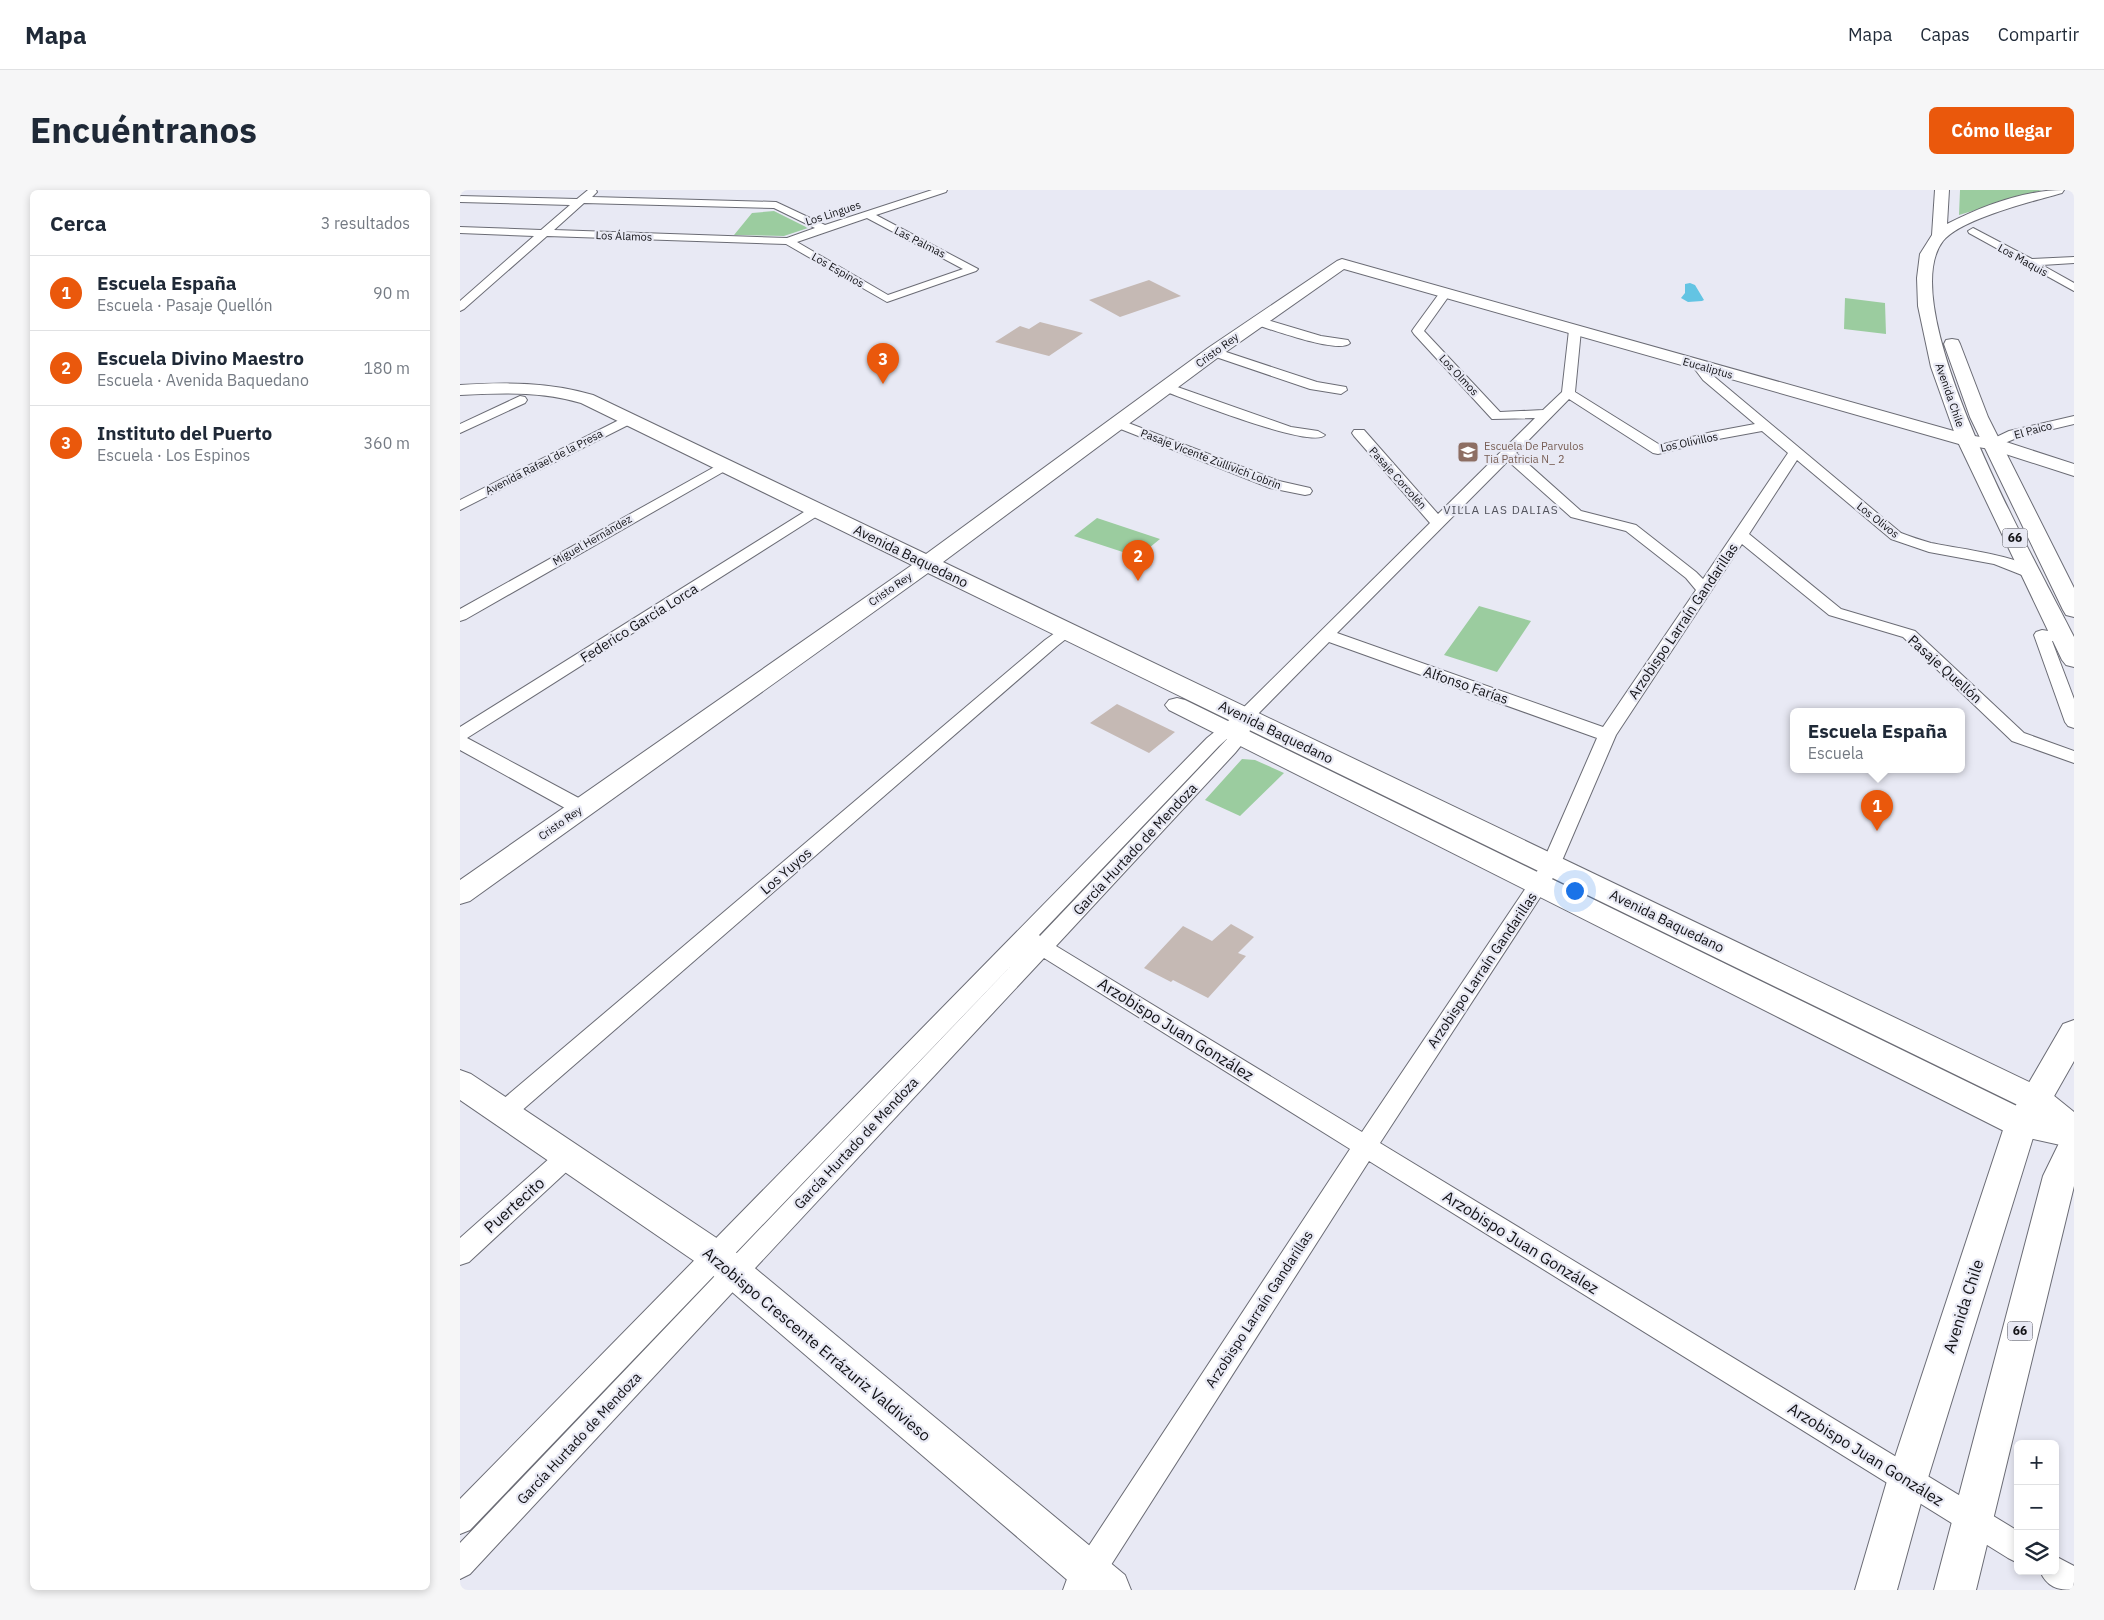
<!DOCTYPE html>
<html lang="es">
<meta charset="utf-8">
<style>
:root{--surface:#fff;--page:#f6f6f7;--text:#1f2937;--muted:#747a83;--line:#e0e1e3;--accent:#ea580c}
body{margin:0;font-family:"IBM Plex Sans",sans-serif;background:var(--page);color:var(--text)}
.controls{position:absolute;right:15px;bottom:15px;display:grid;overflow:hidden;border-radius:8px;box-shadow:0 2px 8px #0003}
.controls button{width:45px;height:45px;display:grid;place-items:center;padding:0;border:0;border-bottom:1px solid var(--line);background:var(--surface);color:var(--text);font:25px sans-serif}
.you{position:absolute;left:1114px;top:700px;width:18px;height:18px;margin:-12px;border:4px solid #fff;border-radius:50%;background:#1a73e8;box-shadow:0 0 0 8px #1a73e833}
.badge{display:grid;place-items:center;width:32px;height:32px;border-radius:50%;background:var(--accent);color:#fff;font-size:16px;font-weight:700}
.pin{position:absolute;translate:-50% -41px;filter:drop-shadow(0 1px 2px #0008)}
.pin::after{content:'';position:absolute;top:26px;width:18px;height:15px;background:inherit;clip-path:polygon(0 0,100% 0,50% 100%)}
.popup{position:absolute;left:1330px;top:518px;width:175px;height:65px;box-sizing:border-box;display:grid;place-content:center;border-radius:8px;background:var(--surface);filter:drop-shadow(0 1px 4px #0005);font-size:16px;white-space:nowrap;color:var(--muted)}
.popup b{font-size:19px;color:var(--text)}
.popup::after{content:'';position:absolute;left:50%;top:100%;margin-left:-10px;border:10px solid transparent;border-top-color:var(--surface)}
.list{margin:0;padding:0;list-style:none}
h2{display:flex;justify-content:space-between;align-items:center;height:65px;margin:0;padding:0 20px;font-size:21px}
h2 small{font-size:16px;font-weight:400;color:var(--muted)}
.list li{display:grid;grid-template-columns:32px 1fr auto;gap:15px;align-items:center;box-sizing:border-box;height:75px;padding:0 20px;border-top:1px solid var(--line)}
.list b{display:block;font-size:19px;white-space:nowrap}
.list p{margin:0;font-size:16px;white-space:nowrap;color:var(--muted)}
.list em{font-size:16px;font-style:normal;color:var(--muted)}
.icon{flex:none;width:28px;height:28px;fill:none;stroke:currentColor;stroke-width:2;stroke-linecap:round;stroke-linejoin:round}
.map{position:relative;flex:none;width:1614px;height:1400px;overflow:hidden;border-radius:8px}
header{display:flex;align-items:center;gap:30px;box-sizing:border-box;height:70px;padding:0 25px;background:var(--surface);border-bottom:1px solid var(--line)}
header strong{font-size:24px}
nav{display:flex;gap:28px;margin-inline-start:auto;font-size:18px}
.intro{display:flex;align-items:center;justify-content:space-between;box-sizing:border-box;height:120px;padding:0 30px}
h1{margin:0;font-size:35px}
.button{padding:12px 22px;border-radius:8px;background:var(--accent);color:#fff;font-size:18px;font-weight:700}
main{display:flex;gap:30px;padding:0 30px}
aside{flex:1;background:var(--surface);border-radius:8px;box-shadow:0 2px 8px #0003}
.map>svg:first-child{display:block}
.green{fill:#9bcc9f}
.water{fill:#63c4e3}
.building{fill:#c5b9b4}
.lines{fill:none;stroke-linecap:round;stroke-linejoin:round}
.street-casing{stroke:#6b6c75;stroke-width:2}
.secondary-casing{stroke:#6b6c75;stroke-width:2}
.highway-casing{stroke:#6b6c75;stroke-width:2}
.street{fill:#fff;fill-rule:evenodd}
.secondary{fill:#fff;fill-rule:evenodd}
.highway{fill:#fff;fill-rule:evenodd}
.labels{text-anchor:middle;stroke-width:4.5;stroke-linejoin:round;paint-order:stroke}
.far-street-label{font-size:11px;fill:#111115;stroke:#e8e9f4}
.far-education-label{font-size:11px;fill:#785e54;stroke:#e8e9f4;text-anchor:start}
.far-neighbourhood-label{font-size:12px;letter-spacing:1px;fill:#53545d;stroke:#e8e9f4}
.shield{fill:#e8e9f4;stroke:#525258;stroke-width:1}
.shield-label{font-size:12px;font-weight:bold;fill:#111115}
.street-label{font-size:14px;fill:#111115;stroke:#e8e9f4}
.near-street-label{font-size:16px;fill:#111115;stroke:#e8e9f4}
</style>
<header>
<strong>Mapa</strong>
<nav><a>Mapa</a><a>Capas</a><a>Compartir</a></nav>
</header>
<div class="intro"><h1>Encuéntranos</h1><a class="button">Cómo llegar</a></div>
<main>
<aside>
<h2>Cerca<small>3 resultados</small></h2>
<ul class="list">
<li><span class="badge">1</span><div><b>Escuela España</b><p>Escuela · Pasaje Quellón</p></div><em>90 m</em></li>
<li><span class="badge">2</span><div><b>Escuela Divino Maestro</b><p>Escuela · Avenida Baquedano</p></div><em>180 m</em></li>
<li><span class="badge">3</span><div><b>Instituto del Puerto</b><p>Escuela · Los Espinos</p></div><em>360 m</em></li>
</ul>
</aside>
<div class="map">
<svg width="1614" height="1400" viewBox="0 0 1614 1400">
<rect width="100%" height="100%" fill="#e8e9f4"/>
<path class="green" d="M1500 0H1582L1499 25Z
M314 21 348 38 324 46 274 45 292 23Z
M1385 108 1425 113 1426 144 1384 139Z
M637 328 700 349 678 367 614 346Z
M1019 416 1071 431 1037 482 984 465Z
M782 569 795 570 824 583 780 626 745 610Z"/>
<path class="water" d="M1230 93 1235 95 1244 110 1242 111 1228 112 1221 108 1225 103V94Z"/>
<path class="building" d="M689 90 721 106 660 127 629 110Z
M580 132 623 143 589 166 535 152 560 136 569 139Z
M657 514 715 542 689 563 630 533Z
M771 734 794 747 778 763 786 766 748 808 713 790 711 792 684 778 723 736 752 751Z"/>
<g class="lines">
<g class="street-casing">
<path id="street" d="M128 0H136L137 2 132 7 316 12 365 35 472 0H487L486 2 416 25 518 79 516 81 427 112 326 54 87 46 4 119 0 121V111L74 46 0 43V37L81 40 110 15 0 12V6L117 9ZM124 13 314 18 355 38 327 48 94 40ZM407 28 503 79 428 105 337 52Z
M1513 38 1572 69 1614 67V73L1582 75 1614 93V101L1509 43 1508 41Z
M985 100 991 103 964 141 1040 222 1083 220 1102 202 1109 140 1115 136 1121 140 1115 202 1200 255 1252 242 1295 234 1243 190 1231 174 1233 171H1241L1251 184 1441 343C1451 347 1461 350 1471 353 1494 358 1567 366 1580 384L1577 387 1572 389 1534 374 1469 362 1431 349 1337 270 1289 344 1381 419 1455 441 1564 543 1614 561V573L1552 551 1443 447 1369 425 1282 354 1156 545 1098 680 920 953 1558 1341V1373L1548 1368 909 971 635 1400H603L607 1389 890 959 584 768 10 1384 0 1389V1353L568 758 10 1340 0 1344V1309L747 548 778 523 970 333 894 246 892 243 894 240H904L978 324 1075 228 1032 229 954 144 952 141 954 138 981 101ZM1109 209 1193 263 1198 264 1253 250 1302 241 1328 263 1243 389 1236 382 1176 335 1121 321 1056 263ZM1048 271 1111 327 1166 341 1226 388 1236 400 1143 537 877 443ZM869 452 1137 548 1082 674 902 942 596 756 775 563 788 547 793 529ZM770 546 580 746 579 745 759 556Z
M797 127 861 146 888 150 890 153C879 165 809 138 793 134L791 131 793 128Z
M754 158 857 192 886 197 887 200 881 204 850 199 750 165 748 162Z
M706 193 831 237 858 241 865 245C853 260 723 208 701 200L700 197Z
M60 206 65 207 67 210 65 213 0 243V234Z
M169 225 174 226 176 229 174 232 0 320V310Z
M1614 226V234L1559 247 1533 258 1526 254 1528 251 1549 241Z
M658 229 819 291 850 298 852 301 850 304 845 305 810 298 653 236 651 233 653 230Z
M265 271 270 272 272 275 270 278 6 429 0 431V419Z
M357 316 362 317 364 320 362 323 7 548 128 613 130 618 128 623 121 624 114 623 0 560V537L352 317Z
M608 436 614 438 616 441 597 456 52 929 44 932 36 929 32 922 36 915 585 450 602 438Z
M1582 440 1609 444 1611 447 1609 450 1592 451 1614 509V538L1608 536 1605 532 1574 445 1576 442Z
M108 956 116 959 120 966 116 973 9 1072 0 1075V1048L100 959Z
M1595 1366 1614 1376V1400C1597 1400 1587 1397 1580 1381H1595Z"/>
</g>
<g class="secondary-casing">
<path id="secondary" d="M882 69 1508 245 1540 250 1614 274V286L1530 259 1499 254 884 79 760 166 483 372 1588 901 1614 922V958L1550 944 709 520 705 515 709 510 717 508 725 510 1569 922 1566 919 468 383 10 711 0 714V690L452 375 121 213C81 201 41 203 0 205V195C46 192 89 192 133 205L466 364 748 158 877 71Z
M0 880 11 884 267 1055 665 1385 671 1400H619L243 1077 0 910Z"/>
</g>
<g class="highway-casing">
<path id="highway" d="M1475 0H1489L1487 34C1522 16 1565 0 1604 0L1602 3C1574 11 1500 29 1483 51 1431 118 1579 377 1614 447V477L1606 475 1602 470 1497 250 1471 177 1458 116 1457 88 1460 64 1472 45Z
M1492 149 1498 150 1500 154 1528 227 1614 398V427L1606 425 1603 420 1510 227 1484 154 1486 150Z
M1614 830V871L1576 938 1467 1291 1437 1400H1395L1427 1291 1545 934 1603 834Z
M1614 941V996L1516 1400H1474L1583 986 1603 945Z"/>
</g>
<use href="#street" class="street"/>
<use href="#secondary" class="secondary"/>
<use href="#highway" class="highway"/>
</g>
<defs>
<g id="school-square" transform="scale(1.125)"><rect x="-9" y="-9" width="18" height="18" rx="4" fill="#8d6e63" stroke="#e8e9f4"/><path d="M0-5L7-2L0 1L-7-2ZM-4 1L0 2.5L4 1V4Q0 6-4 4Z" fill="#fff"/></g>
</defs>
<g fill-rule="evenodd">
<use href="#school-square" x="1008" y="262"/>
</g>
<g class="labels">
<g class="far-street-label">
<text transform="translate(373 23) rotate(-18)" y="4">Los Lingues</text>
<text transform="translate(164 46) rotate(2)" y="4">Los Álamos</text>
<text transform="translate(460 52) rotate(27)" y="4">Las Palmas</text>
<text transform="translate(1563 70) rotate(29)" y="4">Los Maquis</text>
<text transform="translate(378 80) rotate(30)" y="4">Los Espinos</text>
<text transform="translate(757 160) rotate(-36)" y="4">Cristo Rey</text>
<text transform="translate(1248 178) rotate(16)" y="4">Eucaliptus</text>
<text transform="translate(999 185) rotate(47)" y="4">Los Olmos</text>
<text transform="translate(1490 205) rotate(71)" y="4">Avenida Chile</text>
<text transform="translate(1573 240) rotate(-15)" y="4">El Paico</text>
<text transform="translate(1229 252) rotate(-12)" y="4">Los Olivillos</text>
<text transform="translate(751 269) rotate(21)" y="4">Pasaje Vicente Zullivich Lobrin</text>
<text transform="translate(84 272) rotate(-27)" y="4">Avenida Rafael de la Presa</text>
<text transform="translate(938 288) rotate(48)" y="4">Pasaje Corcolén</text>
<text transform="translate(1418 330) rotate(38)" y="4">Los Olivos</text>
<text transform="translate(132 350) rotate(-30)" y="4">Miguel Hernández</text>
<text transform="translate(430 399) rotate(-35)" y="4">Cristo Rey</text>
<text transform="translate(100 633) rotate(-35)" y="4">Cristo Rey</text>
</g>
<g class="far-education-label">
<text x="1024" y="260">Escuela De Parvulos<tspan x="1024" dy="13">Tia Patricia N_ 2</tspan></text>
</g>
<g class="far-neighbourhood-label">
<text x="1041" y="324">VILLA LAS DALIAS</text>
</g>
<g class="shield">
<rect x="1542.5" y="338.5" width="25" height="19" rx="4"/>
<rect x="1547.5" y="1131.5" width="25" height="19" rx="4"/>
</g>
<g class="shield-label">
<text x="1555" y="352">66</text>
<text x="1560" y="1145">66</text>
</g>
<g class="street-label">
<text transform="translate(451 366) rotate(26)" y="5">Avenida Baquedano</text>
<text transform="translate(1223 431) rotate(-56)" y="5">Arzobispo Larraín Gandarillas</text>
<text transform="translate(179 433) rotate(-32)" y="5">Federico García Lorca</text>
<text transform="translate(1485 479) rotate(42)" y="5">Pasaje Quellón</text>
<text transform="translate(1006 495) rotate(19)" y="5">Alfonso Farías</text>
<text transform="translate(816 542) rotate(26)" y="5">Avenida Baquedano</text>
<text transform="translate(675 659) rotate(-47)" y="5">García Hurtado de Mendoza</text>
<text transform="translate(326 681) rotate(-41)" y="5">Los Yuyos</text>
<text transform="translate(1207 731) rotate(26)" y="5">Avenida Baquedano</text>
<text transform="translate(1022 780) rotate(-56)" y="5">Arzobispo Larraín Gandarillas</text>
<text transform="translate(396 953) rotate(-47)" y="5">García Hurtado de Mendoza</text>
<text transform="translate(799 1119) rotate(-57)" y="5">Arzobispo Larraín Gandarillas</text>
<text transform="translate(119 1248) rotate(-47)" y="5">García Hurtado de Mendoza</text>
</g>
<g class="near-street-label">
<text transform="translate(716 839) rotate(32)" y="6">Arzobispo Juan González</text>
<text transform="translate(54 1015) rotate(-42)" y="6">Puertecito</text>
<text transform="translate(1061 1052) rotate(32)" y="6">Arzobispo Juan González</text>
<text transform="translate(1503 1116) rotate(-72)" y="6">Avenida Chile</text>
<text transform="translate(357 1154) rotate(40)" y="6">Arzobispo Crescente Errázuriz Valdivieso</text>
<text transform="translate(1406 1264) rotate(32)" y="6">Arzobispo Juan González</text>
</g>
</g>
</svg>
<div class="controls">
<button>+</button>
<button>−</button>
<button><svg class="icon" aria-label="layers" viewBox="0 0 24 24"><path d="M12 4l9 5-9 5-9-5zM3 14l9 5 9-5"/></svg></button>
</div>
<div class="you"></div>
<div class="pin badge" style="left:1417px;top:641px">1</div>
<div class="popup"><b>Escuela España</b>Escuela</div>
<div class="pin badge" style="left:678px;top:391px">2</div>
<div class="pin badge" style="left:423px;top:194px">3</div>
</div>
</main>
